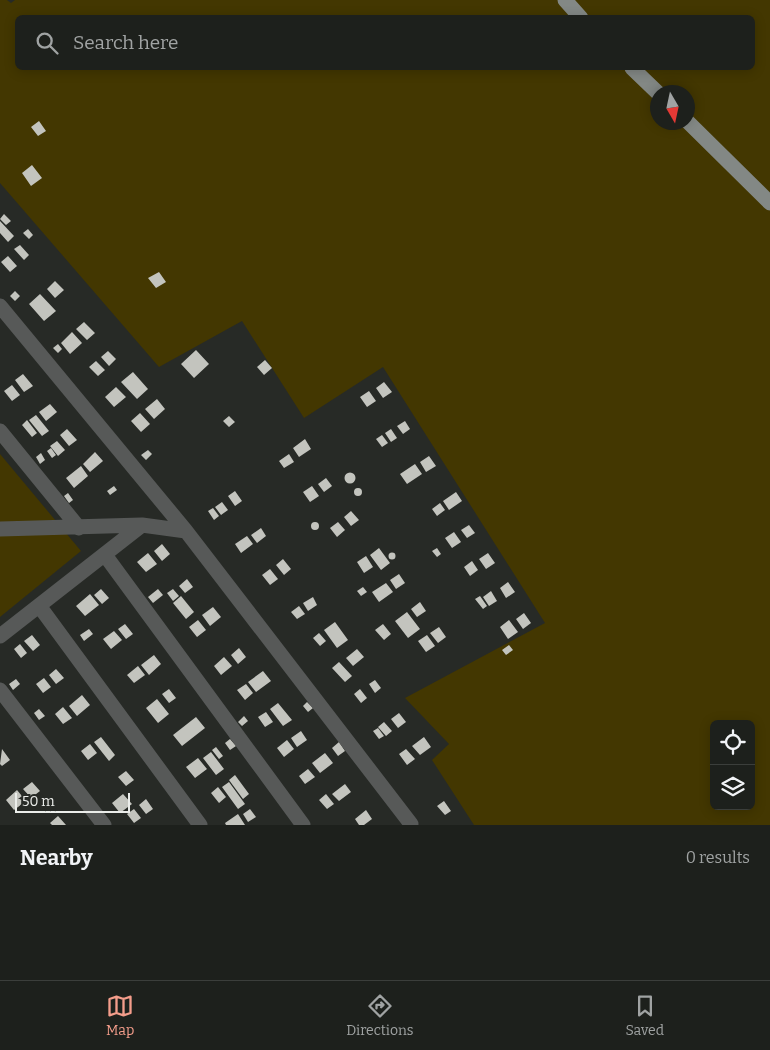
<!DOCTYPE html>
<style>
:root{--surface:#1d201c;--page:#2a2d29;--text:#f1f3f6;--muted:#a0a3a3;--line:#3b3e3b;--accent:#f49d8b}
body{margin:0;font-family:Bitter,serif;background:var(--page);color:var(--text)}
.controls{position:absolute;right:15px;bottom:15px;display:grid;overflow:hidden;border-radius:8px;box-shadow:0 2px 12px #0003}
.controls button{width:45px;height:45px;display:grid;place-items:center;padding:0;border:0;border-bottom:1px solid var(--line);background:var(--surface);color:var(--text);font:25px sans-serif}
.compass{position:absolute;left:650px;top:85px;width:45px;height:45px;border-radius:50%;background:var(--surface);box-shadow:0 2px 12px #0003;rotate:171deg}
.scale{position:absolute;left:15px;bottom:12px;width:115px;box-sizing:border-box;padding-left:5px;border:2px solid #ebedea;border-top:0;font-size:14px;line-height:18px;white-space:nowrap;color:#ebedea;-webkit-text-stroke:4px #272a26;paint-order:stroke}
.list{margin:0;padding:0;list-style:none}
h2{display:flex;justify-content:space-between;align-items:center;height:65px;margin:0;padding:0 20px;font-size:21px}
h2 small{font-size:16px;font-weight:400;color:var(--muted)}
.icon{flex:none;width:28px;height:28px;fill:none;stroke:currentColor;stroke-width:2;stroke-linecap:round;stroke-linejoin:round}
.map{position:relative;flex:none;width:770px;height:825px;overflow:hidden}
.search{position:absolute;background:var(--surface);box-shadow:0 2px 12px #0003;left:15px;right:15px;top:15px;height:55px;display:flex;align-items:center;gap:12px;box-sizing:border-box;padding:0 18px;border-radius:8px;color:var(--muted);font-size:19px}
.sheet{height:155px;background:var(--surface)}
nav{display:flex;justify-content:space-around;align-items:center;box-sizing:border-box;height:70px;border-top:1px solid var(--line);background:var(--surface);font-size:14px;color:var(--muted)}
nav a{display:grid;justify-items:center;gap:2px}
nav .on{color:var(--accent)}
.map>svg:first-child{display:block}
.green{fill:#433701;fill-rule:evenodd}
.building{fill:#c3c4be}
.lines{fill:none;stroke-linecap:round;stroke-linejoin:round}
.street{stroke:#575958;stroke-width:15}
.primary{stroke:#838885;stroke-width:15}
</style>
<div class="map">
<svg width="770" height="825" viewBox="0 0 770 825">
<rect width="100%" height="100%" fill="#272a26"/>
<path class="green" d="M0 0H7L11 3 15 0H770V825H474L432 760 449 744 405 698 545 623 383 367 304 418 242 321 159 367 0 183ZM18 18H752V68H18ZM658 92H688V122H658ZM714 724H751V806H714Z
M0 454 81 551 0 617Z"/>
<path class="building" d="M39 121 46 131 38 136 31 127Z
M32 165 42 178 31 186 22 173Z
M4 214 11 221 6 225 0 219Z
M0 221 14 236 8 242 0 233Z
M28 229 33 235 29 239 23 233Z
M20 245 29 255 24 260 14 249Z
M8 256 17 266 10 272 1 262Z
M159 272 166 282 156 288 148 278Z
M55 281 64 290 55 298 47 289Z
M15 291 20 296 15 301 10 296Z
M40 294 56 311 44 321 29 304Z
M84 322 95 333 87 340 76 329Z
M72 332 82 343 70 354 61 343Z
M58 344 62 349 58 353 53 348Z
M196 350 209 364 194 378 181 364Z
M108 351 116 359 109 366 101 357Z
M265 360 272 368 264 375 257 367Z
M96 361 105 370 98 376 89 367Z
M133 372 148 389 137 399 121 382Z
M23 374 33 386 24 392 15 380Z
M384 382 392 392 383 398 376 388Z
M12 385 20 395 12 401 4 391Z
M116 387 126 397 114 407 105 397Z
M369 391 376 401 367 407 360 397Z
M157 399 165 409 154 419 145 409Z
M50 404 57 412 46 421 39 412Z
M140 413 150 424 141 432 131 421Z
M36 415 49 431 42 436 29 420Z
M229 416 235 422 229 427 223 421Z
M27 420 37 433 32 437 22 425Z
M405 421 410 429 403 434 397 426Z
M67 429 77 440 69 446 60 435Z
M391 429 397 438 391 442 385 433Z
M382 435 388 443 382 447 376 439Z
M305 439 311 449 299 457 293 448Z
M57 441 65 450 58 456 50 446Z
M51 448 56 455 52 458 47 451Z
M148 450 152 454 146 460 141 455Z
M95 452 103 461 90 472 83 464Z
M41 453 45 460 40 464 36 457Z
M289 454 294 462 284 468 279 461Z
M429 456 436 466 426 472 420 462Z
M415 464 422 474 407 484 400 474Z
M81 466 88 476 74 488 66 478Z
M344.5 478a5.5 5.5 0 1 1 11 0a5.5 5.5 0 1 1-11 0Z
M326 478 332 486 324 492 318 484Z
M114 486 117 490 110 495 107 491Z
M312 486 319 496 310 502 303 492Z
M354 492a4 4 0 1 1 8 0a4 4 0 1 1-8 0Z
M235 491 242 501 235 506 228 496Z
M456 492 462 501 449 510 443 501Z
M68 493 73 500 69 503 64 496Z
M222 502 228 510 221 515 215 507Z
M440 503 445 510 437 516 432 509Z
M213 508 219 516 214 520 208 511Z
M351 511 359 520 351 526 344 517Z
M338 522 345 530 337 537 330 528Z
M311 526a4 4 0 1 1 8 0a4 4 0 1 1-8 0Z
M469 525 475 533 467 538 461 530Z
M261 528 266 536 257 543 251 535Z
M454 532 461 542 452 548 445 538Z
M247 536 253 544 241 553 235 544Z
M162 544 170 554 162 561 154 551Z
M379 548 390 563 381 570 370 555Z
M437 548 441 554 437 557 432 551Z
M388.5 556a3.5 3.5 0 1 1 7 0a3.5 3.5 0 1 1-7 0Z
M148 553 157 564 146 572 137 562Z
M488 553 495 563 486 569 479 559Z
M366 556 373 567 364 573 357 562Z
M283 559 291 569 284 575 276 565Z
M472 561 478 570 470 576 464 567Z
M270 569 278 579 270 585 262 575Z
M399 574 405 583 396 589 390 580Z
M187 579 193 587 185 593 179 586Z
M508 582 515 592 506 598 500 588Z
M386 583 393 592 379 602 372 592Z
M363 587 367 592 361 596 357 591Z
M101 589 109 598 102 604 94 595Z
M158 589 163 595 153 603 148 597Z
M173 589 179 596 173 601 167 593Z
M491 591 497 601 489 606 483 597Z
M90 594 99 605 85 616 76 606Z
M181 596 194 612 186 619 173 603Z
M480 596 487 606 483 609 475 599Z
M313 597 317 605 308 611 303 603Z
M420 602 426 611 417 617 411 609Z
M299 606 305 614 297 619 291 612Z
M213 607 221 617 210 626 202 615Z
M407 612 420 629 408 638 395 621Z
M524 613 531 623 523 629 516 619Z
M198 620 206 630 197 637 189 627Z
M509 620 518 632 508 639 500 627Z
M335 622 348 640 337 648 324 630Z
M125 624 133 634 126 639 118 629Z
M383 624 391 634 384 640 375 630Z
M439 627 446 637 438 643 430 633Z
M89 629 93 634 84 641 80 635Z
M114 631 122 640 111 649 103 639Z
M319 633 326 641 320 646 313 638Z
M32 635 40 645 33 651 24 641Z
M427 635 435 646 426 652 418 641Z
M20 644 27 653 21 658 14 649Z
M509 645 513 650 506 655 502 650Z
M239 648 246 657 238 664 231 655Z
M357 649 364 657 353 666 346 658Z
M154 655 161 664 149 675 141 665Z
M224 657 232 666 221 675 214 666Z
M339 662 352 676 345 682 332 668Z
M138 666 145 675 134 683 127 675Z
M56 669 64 678 56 684 49 675Z
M263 671 271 681 256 692 248 682Z
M44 678 51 687 43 693 36 684Z
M16 679 20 684 13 690 9 684Z
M375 680 381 688 375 693 369 684Z
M246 684 253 693 245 700 237 690Z
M169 689 176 698 169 703 162 694Z
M360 689 367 698 361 703 354 694Z
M82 695 90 705 77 716 69 706Z
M157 699 169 714 158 723 146 708Z
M307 702 313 708 308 712 303 706Z
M278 703 292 720 283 726 270 709Z
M63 707 72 718 63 724 55 714Z
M39 709 45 716 39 720 34 713Z
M266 712 273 722 265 727 258 717Z
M399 713 406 722 398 728 391 719Z
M244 716 248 721 242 726 238 722Z
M196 717 205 728 182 746 173 735Z
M384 722 392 731 386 736 378 727Z
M378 728 384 736 379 739 373 731Z
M301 731 307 740 297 747 291 738Z
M101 737 115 755 109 761 94 742Z
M424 737 431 747 420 755 412 746Z
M230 739 236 746 230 750 225 743Z
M287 740 294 749 284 757 277 748Z
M339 742 345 751 338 756 332 748Z
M90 744 97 753 88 760 81 751Z
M216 747 223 756 219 759 212 750Z
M2 749 10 760 2 766 0 764Z
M406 749 415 759 407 765 399 754Z
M211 752 224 769 216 775 203 758Z
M325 753 333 763 320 773 312 763Z
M198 758 207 769 195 778 186 767Z
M308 769 315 777 305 784 299 776Z
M126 771 134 780 126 786 118 777Z
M235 775 249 794 243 799 229 780Z
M32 782 40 791 31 798 23 789Z
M229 782 245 804 238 809 222 787Z
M345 784 351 792 339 801 332 794Z
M218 787 226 797 219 803 211 793Z
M17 790 26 801 14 810 6 800Z
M123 794 132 804 120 813 112 803Z
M326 794 334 804 327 809 319 800Z
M146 799 153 809 146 814 139 805Z
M444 801 451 811 445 815 437 806Z
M134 809 141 818 134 823 127 814Z
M250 809 256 817 248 822 243 814Z
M366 810 372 819 364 825H359L355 819Z
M238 814 245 825H226L225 823Z
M58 816 66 825H52L50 823Z"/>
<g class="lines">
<path class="street" d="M0 306 186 531
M0 431 79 528
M0 529 142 525 186 531 411 824
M105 555 303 825
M40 607 200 825
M0 636 142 525
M0 690 104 825"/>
<path class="primary" d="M565 0 581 18
M632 68 658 93
M688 122 770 203"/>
</g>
</svg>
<div class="controls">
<button><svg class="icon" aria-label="locate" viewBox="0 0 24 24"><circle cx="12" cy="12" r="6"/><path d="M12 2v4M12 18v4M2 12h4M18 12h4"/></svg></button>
<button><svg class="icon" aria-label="layers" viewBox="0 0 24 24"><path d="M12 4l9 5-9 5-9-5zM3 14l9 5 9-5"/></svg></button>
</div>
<svg class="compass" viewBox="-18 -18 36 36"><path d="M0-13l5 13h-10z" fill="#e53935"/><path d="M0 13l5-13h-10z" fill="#a0a3a3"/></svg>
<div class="scale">50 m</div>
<div class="search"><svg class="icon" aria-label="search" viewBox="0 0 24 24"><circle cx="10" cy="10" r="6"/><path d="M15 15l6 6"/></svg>Search here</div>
</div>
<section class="sheet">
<h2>Nearby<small>0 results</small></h2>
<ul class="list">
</ul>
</section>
<nav>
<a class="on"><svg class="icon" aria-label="map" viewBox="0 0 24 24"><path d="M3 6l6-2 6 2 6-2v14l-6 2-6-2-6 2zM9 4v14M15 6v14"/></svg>Map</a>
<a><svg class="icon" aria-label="directions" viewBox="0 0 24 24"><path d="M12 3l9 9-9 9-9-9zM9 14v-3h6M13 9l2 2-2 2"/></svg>Directions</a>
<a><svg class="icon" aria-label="saved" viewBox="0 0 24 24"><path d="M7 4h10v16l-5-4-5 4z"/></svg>Saved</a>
</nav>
